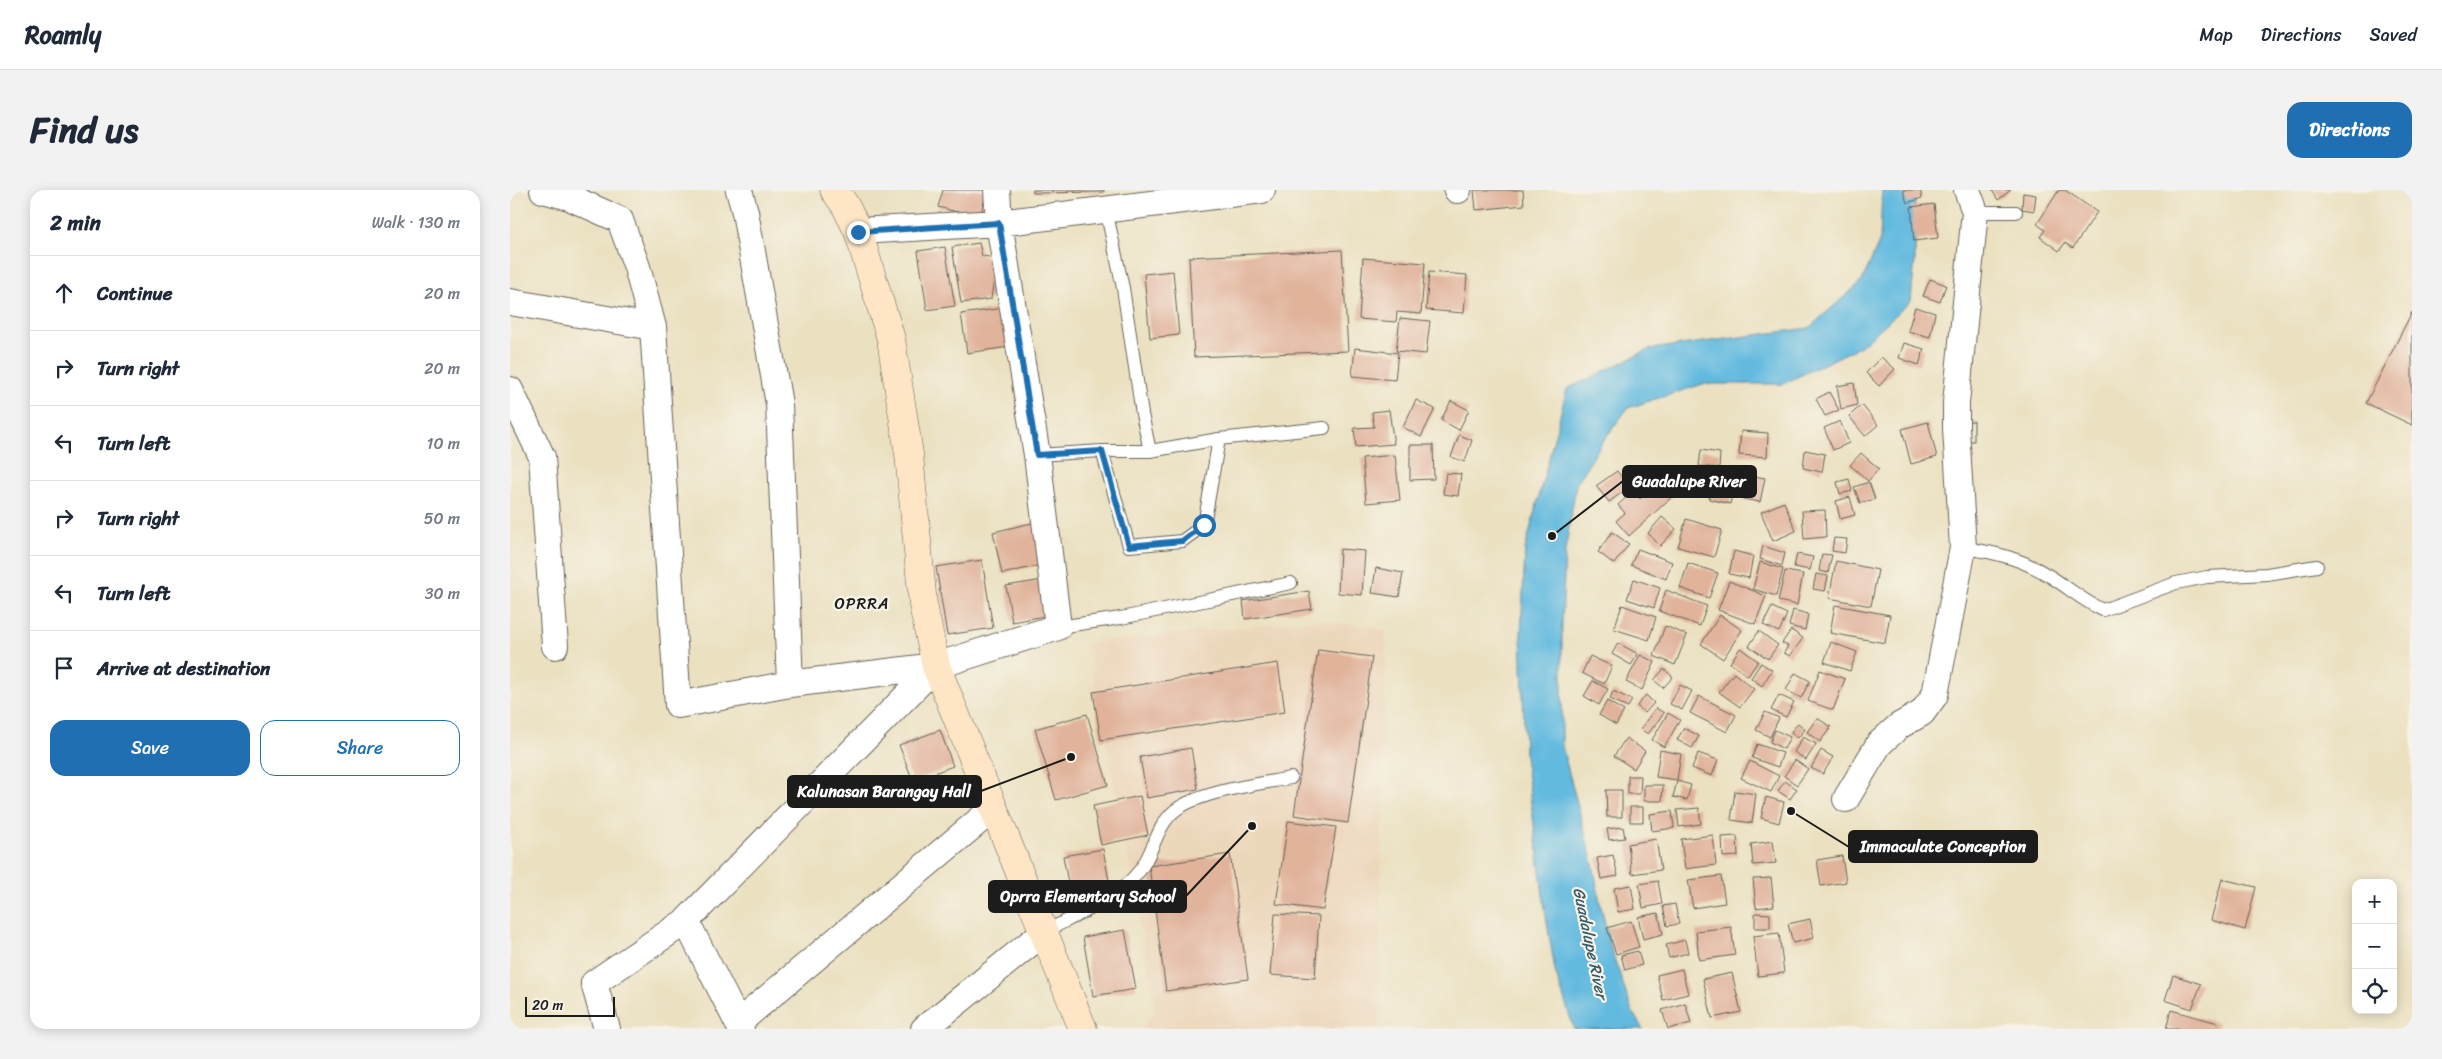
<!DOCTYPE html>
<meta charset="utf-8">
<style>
:root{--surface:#fff;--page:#f2f2f3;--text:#1f2937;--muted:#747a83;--line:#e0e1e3;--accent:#1f6fb2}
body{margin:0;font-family:Sriracha,sans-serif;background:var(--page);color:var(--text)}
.controls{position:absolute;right:15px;bottom:15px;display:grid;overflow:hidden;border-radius:10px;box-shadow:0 2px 12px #0003}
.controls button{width:45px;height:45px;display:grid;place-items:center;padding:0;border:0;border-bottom:1px solid var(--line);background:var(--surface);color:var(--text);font:25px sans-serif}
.scale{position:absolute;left:15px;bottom:12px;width:90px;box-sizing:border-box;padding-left:5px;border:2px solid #1c1c1c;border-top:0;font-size:14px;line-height:18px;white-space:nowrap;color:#1c1c1c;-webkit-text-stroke:4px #f7f3e8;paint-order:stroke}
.stop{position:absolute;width:15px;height:15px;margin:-11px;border:4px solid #1f6fb2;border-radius:50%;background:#fff}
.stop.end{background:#1f6fb2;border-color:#fff;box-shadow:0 1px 5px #0008}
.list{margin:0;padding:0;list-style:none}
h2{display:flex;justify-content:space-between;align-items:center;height:65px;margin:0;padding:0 20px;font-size:21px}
h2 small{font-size:16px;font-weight:400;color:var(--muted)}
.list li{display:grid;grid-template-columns:32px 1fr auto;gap:15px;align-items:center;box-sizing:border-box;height:75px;padding:0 20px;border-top:1px solid var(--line)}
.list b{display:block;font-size:19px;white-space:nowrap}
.list em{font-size:16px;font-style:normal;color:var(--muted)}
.actions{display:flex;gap:10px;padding:15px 20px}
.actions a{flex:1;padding:11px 0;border:1px solid var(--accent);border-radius:15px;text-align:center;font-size:18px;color:var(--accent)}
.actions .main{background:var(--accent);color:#fff}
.icon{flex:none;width:28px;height:28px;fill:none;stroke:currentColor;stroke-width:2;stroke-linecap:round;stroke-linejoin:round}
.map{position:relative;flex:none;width:1902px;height:839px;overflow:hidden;border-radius:15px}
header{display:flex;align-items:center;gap:30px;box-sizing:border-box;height:70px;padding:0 25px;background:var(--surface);border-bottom:1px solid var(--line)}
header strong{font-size:24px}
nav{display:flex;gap:28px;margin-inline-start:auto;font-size:18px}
.intro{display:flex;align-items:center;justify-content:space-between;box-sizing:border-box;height:120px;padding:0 30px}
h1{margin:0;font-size:35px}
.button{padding:12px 22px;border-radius:15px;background:var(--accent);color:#fff;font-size:18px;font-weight:700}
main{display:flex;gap:30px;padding:0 30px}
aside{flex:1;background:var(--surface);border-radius:15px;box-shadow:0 2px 12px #0003}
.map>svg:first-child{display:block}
.built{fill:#edd7bb}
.water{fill:#62badf;stroke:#3f6b7e}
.building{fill:#e1b39b}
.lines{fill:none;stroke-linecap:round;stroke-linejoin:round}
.lane-casing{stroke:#646156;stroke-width:14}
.street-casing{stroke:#646156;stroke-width:28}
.secondary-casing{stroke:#646156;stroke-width:29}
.lane{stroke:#fff;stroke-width:12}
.street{stroke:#fff;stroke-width:26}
.secondary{stroke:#fde5c5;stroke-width:28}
.route{stroke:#1f6fb2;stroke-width:6}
.labels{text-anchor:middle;stroke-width:4.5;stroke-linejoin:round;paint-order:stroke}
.neighbourhood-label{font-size:16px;letter-spacing:1px;fill:#1c1c1c;stroke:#f7f3e8}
.water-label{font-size:16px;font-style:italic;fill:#385b6a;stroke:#f7f3e8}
.leader{fill:none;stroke:#1c1c1c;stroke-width:2}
.callout-dot{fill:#1c1c1c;stroke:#f7f3e8;stroke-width:2}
.callout{fill:#1c1c1c;stroke:#1c1c1c;stroke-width:2}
.callout-label{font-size:16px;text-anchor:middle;font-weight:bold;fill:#fff}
</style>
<header>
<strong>Roamly</strong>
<nav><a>Map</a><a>Directions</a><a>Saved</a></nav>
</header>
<div class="intro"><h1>Find us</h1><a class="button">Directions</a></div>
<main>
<aside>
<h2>2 min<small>Walk · 130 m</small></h2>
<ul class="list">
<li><svg class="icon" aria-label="ahead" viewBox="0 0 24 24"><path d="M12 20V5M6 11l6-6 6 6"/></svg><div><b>Continue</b></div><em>20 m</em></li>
<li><svg class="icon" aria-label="right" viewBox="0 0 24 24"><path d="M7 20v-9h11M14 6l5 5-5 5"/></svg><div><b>Turn right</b></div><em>20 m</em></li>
<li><svg class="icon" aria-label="left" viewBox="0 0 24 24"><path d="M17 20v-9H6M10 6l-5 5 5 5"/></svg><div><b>Turn left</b></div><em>10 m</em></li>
<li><svg class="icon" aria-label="right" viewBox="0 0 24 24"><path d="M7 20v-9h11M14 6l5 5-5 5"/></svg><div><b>Turn right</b></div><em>50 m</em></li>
<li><svg class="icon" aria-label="left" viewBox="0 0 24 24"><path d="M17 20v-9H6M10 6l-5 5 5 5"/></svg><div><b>Turn left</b></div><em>30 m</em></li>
<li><svg class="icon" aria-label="arrive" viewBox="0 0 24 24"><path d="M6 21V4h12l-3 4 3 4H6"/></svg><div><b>Arrive at destination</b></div></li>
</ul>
<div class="actions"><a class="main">Save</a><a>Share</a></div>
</aside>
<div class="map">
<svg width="1902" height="839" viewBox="0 0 1902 839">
<rect width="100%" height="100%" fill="#f7f3e8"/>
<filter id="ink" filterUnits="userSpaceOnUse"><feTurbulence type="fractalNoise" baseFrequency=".02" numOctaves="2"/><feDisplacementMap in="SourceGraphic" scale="10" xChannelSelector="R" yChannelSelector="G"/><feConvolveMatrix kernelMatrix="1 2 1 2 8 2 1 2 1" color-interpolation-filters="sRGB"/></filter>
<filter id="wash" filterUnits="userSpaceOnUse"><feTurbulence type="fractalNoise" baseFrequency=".0096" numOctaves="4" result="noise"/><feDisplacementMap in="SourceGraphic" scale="20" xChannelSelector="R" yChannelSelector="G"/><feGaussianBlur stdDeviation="1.12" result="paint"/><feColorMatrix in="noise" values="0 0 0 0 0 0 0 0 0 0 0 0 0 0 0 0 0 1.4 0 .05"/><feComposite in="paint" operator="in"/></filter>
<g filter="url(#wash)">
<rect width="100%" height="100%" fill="#ebe1c1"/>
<path class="built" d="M810 430 876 440 868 839H631L646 821 578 453Z"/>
<path class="water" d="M1372 0H1405V69L1401 111 1351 156 1273 194H1193L1118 218 1093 251 1066 295 1055 362 1052 434V556L1083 674 1090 712 1101 759 1123 823 1133 839H1064L1045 781 1035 720 1015 566 1011 445 1015 359 1057 199 1140 159 1299 138 1352 91 1370 50Z"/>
<g id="blocks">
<path class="building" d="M433 0H477L470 28 428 17Z
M523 0H594V2L523 3Z
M964 0H1013L1014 15 966 20Z
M1393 0H1410L1412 8 1397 13Z
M1482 0H1501L1488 10Z
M1549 0H1555L1587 22 1563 58 1555 53 1549 61 1530 47 1535 40 1527 34Z
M1513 3 1526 5 1524 21 1512 19Z
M1424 14 1428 48 1404 51 1401 17Z
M469 53 472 66 487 68 481 109 451 113 442 57Z
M435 57 445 116 417 120 408 61Z
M832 60 838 161 684 167 679 67Z
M853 68 915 73 911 124 887 122 886 132 849 129Z
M663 81 669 145 640 148 634 84Z
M919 82 957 85 954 123 916 120Z
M1420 89 1436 95 1430 112 1413 106Z
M1405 117 1425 123 1420 147 1398 141Z
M494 118 499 157 457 163 451 124Z
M1902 122V235L1856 213Z
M890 128 920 131 916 164 886 161Z
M1394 153 1414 159 1409 175 1389 168Z
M845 158 888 163 885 190 842 186Z
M1371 167 1385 179 1369 196 1356 183Z
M1344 193 1347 215 1331 219 1327 196Z
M1319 202 1329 220 1315 226 1306 209Z
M906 210 925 219 911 247 893 237Z
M941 211 959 220 949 240 931 230Z
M1352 215 1368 235 1355 246 1339 226Z
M879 220 884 254 846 257 844 238 864 237 862 222Z
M1330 231 1339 253 1323 260 1314 238Z
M1464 231V251H1451V232Z
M1418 232 1427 267 1401 274 1392 239Z
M1231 241 1258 243 1257 267 1229 265Z
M949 245 962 250 955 272 941 267Z
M900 255H923L924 289 900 290Z
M1191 260 1210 263 1209 278 1189 276Z
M1295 260 1315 264 1312 282 1293 278Z
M1351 263 1369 279 1358 291 1340 275Z
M885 265 890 310 856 313 852 268Z
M1107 281 1119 297 1099 312 1086 296Z
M936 283 951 284 948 306 933 304Z
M1204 285 1225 290 1220 314 1199 309Z
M1239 285 1255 288 1250 312 1233 309Z
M1339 289 1342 301 1330 304 1327 292Z
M1359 292 1365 309 1350 313 1344 297Z
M1145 294 1165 304 1119 346 1106 331 1115 323 1108 315 1123 301 1130 309Z
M1340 307 1345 325 1330 329 1326 311Z
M1274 312 1286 341 1263 351 1251 322Z
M1315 320 1316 347 1294 349 1292 321Z
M1152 327 1166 339 1150 356 1138 343Z
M1176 329 1212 340 1204 367 1168 357Z
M526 332 535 374 492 384 483 342Z
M1102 342 1119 354 1104 374 1088 362Z
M1324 348 1337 349 1335 363 1322 361Z
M1253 356 1275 363 1272 376 1250 369Z
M830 359 855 361 852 405 828 403Z
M1128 359 1162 372 1156 389 1121 375Z
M1224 361 1243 366 1239 388 1219 384Z
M1287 364 1303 367 1300 380 1284 377Z
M1312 364 1322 365 1318 383 1309 381Z
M472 370 483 438 437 445 426 377Z
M1326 371 1368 380 1361 416 1319 408Z
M1250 372 1273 379 1266 406 1243 399Z
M1178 373 1208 383 1199 408 1170 398Z
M866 378 893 383 889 407 862 403Z
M1275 381 1293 384 1287 415 1268 411Z
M1306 384 1318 386 1315 401 1303 399Z
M1124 389 1150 398 1144 418 1117 409Z
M533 390 540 425 502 432 496 396Z
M1219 391 1256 406 1245 434 1208 420Z
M1156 400 1197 416 1190 436 1149 421Z
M799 401 802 419 735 429 733 411Z
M1112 415 1146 427 1139 450 1104 439Z
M1325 415 1380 425 1375 453 1320 443Z
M1262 417 1277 424 1269 442 1253 435Z
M1283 420 1298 424 1295 440 1279 436Z
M1210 425 1232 440 1213 469 1191 454Z
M1155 436 1177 445 1165 475 1144 466Z
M1281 440 1293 448 1280 466 1274 463 1278 456 1272 453Z
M1249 441 1268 455 1258 469 1239 456Z
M1321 452 1347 462 1340 481 1314 472Z
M1108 453 1128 464 1121 475 1102 464Z
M1230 458 1248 471 1238 486 1220 473Z
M808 460 862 467 838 633 784 625Z
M1130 465 1145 472 1132 500 1116 492Z
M1080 466 1102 476 1094 494 1072 483Z
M768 473 775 522 591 550 583 502Z
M1251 473 1262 480 1252 496 1241 488Z
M1154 479 1163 487 1153 498 1144 490Z
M1310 480 1335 489 1323 520 1298 511Z
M1224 483 1244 499 1230 517 1209 502Z
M1285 483 1300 491 1291 508 1276 500Z
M1083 491 1098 499 1089 515 1074 506Z
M1170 495 1182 501 1172 520 1160 514Z
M1103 501 1122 510 1118 517 1100 509Z
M1136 505 1144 513 1135 523 1127 516Z
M1269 505 1284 512 1276 527 1261 520Z
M1189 506 1226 525 1217 542 1180 523Z
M1097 511 1114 521 1106 535 1089 525Z
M1146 518 1154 523 1138 544 1130 539Z
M1255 522 1269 528 1260 547 1246 540Z
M1158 523 1170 530 1154 557 1142 550Z
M577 524 598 595 546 610 525 539Z
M1307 528 1321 537 1310 552 1297 542Z
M1288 533 1295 539 1288 548 1281 542Z
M1174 538 1189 546 1182 558 1167 550Z
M430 540 443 576 403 591 389 555Z
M1265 540 1280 547 1274 559 1260 552Z
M1293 547 1306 554 1296 570 1284 562Z
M1116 548 1135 561 1124 579 1104 566Z
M1247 554 1273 563 1268 577 1242 568Z
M681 558 688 599 637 608 630 567Z
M1150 560 1171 564 1167 590 1146 587Z
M1311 560 1323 567 1313 584 1301 578Z
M1188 563 1208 570 1202 586 1182 578Z
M1285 570 1298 579 1287 595 1274 586Z
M1240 571 1269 586 1261 602 1231 588Z
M1118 586H1131L1130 604H1118Z
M1167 591 1181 595 1177 610 1163 607Z
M1275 591 1287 599 1280 609 1268 601Z
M1134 595H1153L1152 611H1134Z
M1096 600H1112V627H1097Z
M1225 601 1246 604 1242 633 1221 630Z
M630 606 638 645 591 655 583 616Z
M1256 607 1274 612 1269 633 1251 628Z
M1120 617H1133V632H1120Z
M1189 618 1191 634 1169 637 1167 620Z
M1162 621 1164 638 1142 641 1140 624Z
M778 631 826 637 813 720 766 714Z
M1113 637 1115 648 1099 650 1097 639Z
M1203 645 1206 675 1175 679 1171 649Z
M1227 646 1228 666 1213 667 1212 647Z
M1146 649 1151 680 1122 684 1118 654Z
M1263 651 1266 673 1243 675 1241 654Z
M593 659 599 691 559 698 553 666Z
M720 664 738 789 656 801 639 676Z
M1103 665 1108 686 1091 689 1087 668Z
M1332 666 1336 692 1311 696 1307 670Z
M1211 686 1215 713 1183 718 1178 690Z
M1261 688 1264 716 1246 718 1243 689Z
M1712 689 1746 697 1735 740 1701 730Z
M1148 691 1152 714 1133 718 1129 694Z
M1121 695 1125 719 1108 722 1104 698Z
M1165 714 1169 734 1157 736 1153 716Z
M1148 723 1153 744 1133 749 1128 727Z
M1245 723 1260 724V738H1245Z
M765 724 809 726 805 788 760 785Z
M1300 729 1304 748 1283 753 1278 734Z
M1121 731 1129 757 1106 764 1097 738Z
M1221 737 1225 765 1189 770 1186 741Z
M615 740 626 799 583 806 573 747Z
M1269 743 1274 783 1248 786 1243 746Z
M1175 750 1178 763 1159 768 1156 755Z
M1128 761 1132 775 1115 780 1111 765Z
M1172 779 1178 804 1153 810 1147 785Z
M1222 783 1231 822 1202 828 1193 789Z
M1663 785 1691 794 1682 819 1655 810Z
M1175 813 1181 833 1158 839 1152 820Z
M1661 820 1708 833 1707 839H1656Z"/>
</g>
</g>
<g filter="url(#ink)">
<use href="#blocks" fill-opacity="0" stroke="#646156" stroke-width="1"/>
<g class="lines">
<g class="lane-casing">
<path id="lane" d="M596 20 613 98 632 224 640 261
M1465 22H1506
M592 261 619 356 672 351 694 335 709 249
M527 265 592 261H640L709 249 814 238
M1453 358C1485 362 1513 369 1541 387 1559 398 1574 412 1593 420L1666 393 1697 387 1757 384 1807 376
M548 437 611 428 781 393
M534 742C566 725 607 710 630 680 644 662 647 633 667 619 692 601 750 594 781 588"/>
</g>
<g class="street-casing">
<path id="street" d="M33 0 59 7 110 30 127 77 143 137 168 515 280 494 426 476 548 437 527 265 489 33 487 0
M229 0 235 22 269 214 280 494
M947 0H948
M348 41 489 33 752 0
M0 112 143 137
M0 200 32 267 45 456
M1336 609 1369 554 1389 536 1412 523 1425 505 1453 358 1446 238V213L1465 22 1457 0
M176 731 231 839
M229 832 484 618
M97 839 84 793 176 731 426 476
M414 839 534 742"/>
</g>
<g class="secondary-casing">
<path id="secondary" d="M324 0 335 15 348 41 381 149 399 264 413 415 426 476 573 839"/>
</g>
<use href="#lane" class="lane"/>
<use href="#street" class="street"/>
<use href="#secondary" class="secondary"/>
</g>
</g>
<g class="lines" filter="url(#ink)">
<path class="route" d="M348 42 489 33 527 265 592 261 619 356 672 351 694 335"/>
</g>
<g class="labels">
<g class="neighbourhood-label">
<text x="352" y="419">OPRRA</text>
</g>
<g class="water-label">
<text transform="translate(1081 753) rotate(78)" y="6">Guadalupe River</text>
</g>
</g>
<path class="leader" d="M1042 346L1113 291M561 567L471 601M1281 621L1339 657M742 636L676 706"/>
<g class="callout-dot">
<circle cx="1042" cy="346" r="5"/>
<circle cx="561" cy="567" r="5"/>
<circle cx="1281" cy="621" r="5"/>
<circle cx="742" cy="636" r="5"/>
</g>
<g class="callout">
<rect x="1113" y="276" width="133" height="31" rx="5"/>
<rect x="278" y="586" width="193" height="31" rx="5"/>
<rect x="1339" y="641" width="188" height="31" rx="5"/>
<rect x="479" y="691" width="197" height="31" rx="5"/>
</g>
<g class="callout-label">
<text x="1179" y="297">Guadalupe River</text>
<text x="374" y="607">Kalunasan Barangay Hall</text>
<text x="1433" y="662">Immaculate Conception</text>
<text x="578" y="712">Oprra Elementary School</text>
</g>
</svg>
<div class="controls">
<button>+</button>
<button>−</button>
<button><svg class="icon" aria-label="locate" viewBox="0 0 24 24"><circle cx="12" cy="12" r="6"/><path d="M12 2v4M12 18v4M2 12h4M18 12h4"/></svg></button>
</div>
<div class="scale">20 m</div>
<div class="stop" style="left:694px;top:335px"></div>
<div class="stop end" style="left:348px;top:42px"></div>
</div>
</main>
